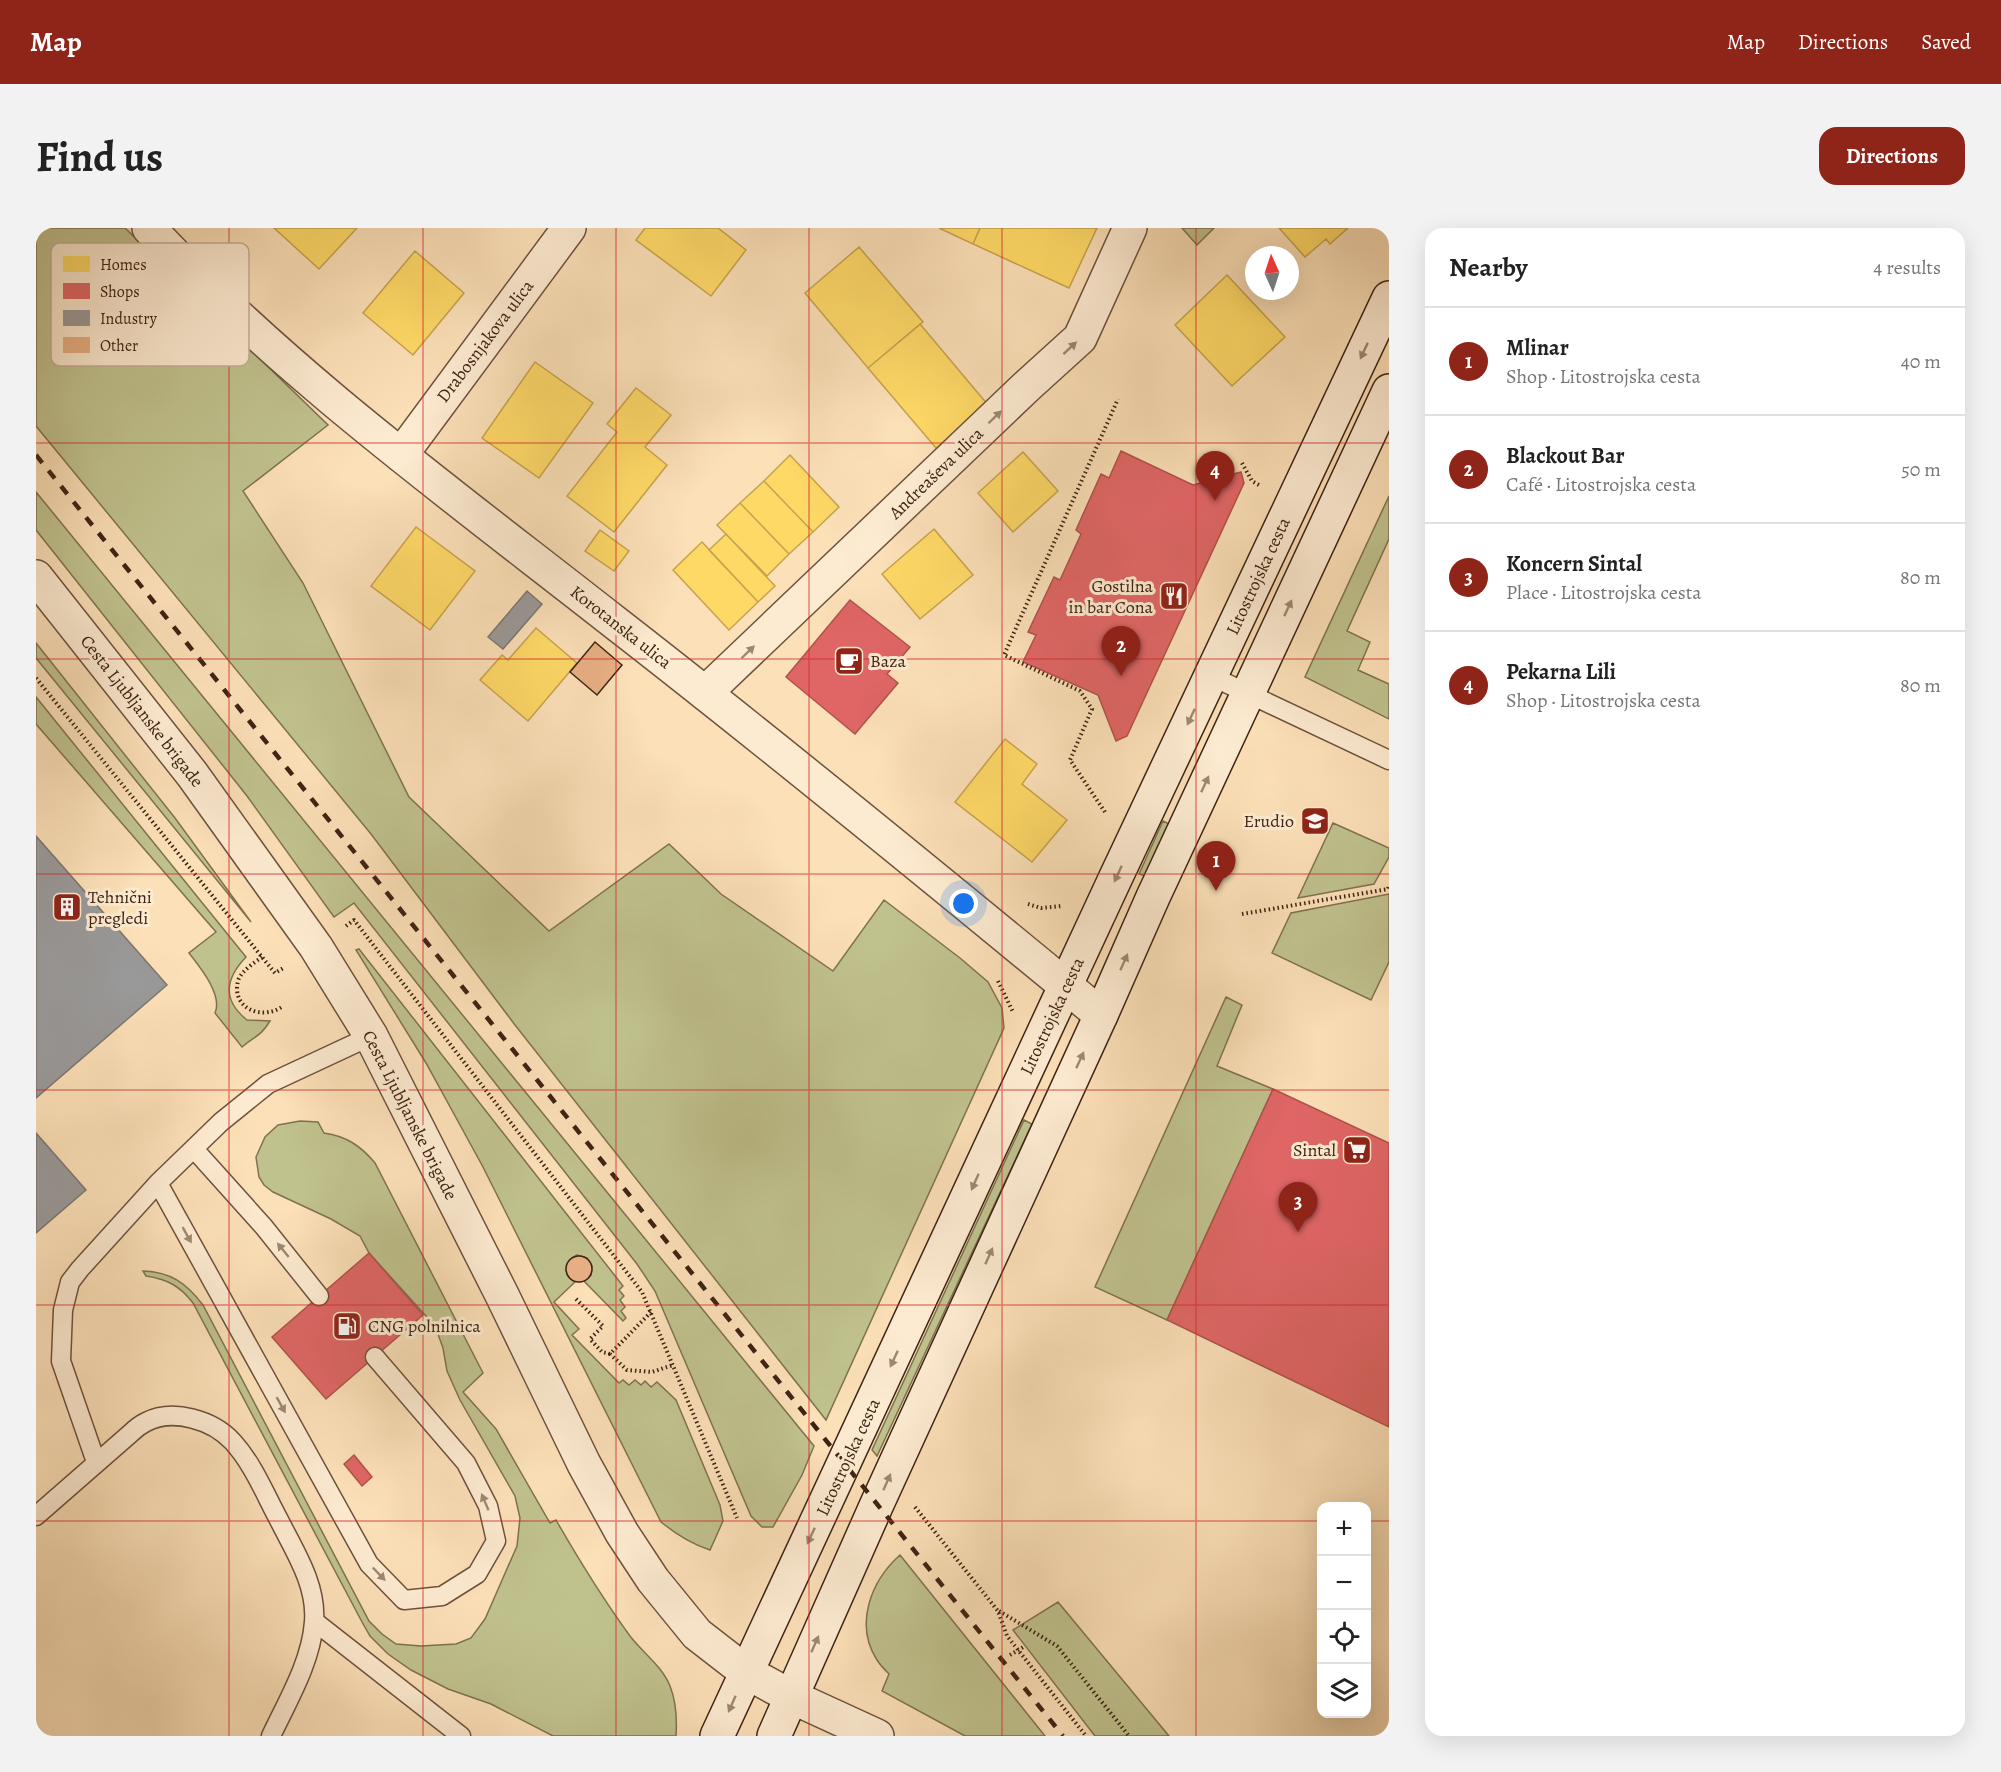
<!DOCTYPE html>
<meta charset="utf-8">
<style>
:root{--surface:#fff;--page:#f2f2f2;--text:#222;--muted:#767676;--line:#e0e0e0;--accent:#8f2418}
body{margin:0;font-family:Alegreya,serif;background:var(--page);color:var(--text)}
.controls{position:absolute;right:18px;bottom:18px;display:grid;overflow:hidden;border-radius:12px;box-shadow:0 6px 24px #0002}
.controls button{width:54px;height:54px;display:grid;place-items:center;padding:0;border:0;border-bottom:2px solid var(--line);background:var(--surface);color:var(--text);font:30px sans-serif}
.compass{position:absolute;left:1209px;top:18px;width:54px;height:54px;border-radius:50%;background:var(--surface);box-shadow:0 6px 24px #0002;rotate:357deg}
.you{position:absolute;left:928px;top:676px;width:21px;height:21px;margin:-15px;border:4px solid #fff;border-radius:50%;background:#1a73e8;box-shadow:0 0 0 9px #1a73e833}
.badge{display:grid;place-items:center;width:39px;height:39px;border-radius:50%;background:var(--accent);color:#fff;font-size:20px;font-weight:700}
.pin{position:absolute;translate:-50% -50px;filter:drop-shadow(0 2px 3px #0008)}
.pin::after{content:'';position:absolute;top:32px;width:21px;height:18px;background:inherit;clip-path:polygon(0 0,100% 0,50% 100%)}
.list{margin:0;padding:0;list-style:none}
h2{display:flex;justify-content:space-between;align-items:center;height:78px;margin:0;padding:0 24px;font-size:26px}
h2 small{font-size:20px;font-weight:400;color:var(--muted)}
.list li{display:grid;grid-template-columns:39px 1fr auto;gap:18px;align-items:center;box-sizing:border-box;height:108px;padding:0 24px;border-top:2px solid var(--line)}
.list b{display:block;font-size:22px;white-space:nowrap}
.list p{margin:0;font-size:20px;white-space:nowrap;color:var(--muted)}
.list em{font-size:20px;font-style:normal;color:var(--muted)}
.icon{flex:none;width:33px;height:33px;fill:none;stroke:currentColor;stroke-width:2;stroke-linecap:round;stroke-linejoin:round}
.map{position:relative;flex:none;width:1353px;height:1508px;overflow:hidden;border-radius:18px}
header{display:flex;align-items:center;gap:36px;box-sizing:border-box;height:84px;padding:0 30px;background:var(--accent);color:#fff}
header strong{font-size:28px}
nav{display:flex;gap:33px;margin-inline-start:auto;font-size:21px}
.intro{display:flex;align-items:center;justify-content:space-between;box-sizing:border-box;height:144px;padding:0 36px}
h1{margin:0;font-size:42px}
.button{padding:15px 27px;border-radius:18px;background:var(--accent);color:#fff;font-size:21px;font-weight:700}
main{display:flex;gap:36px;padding:0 36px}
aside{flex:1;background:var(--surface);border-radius:18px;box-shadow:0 6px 24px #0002}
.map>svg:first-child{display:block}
.green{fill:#c0c28e;stroke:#7f7251;stroke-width:1.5}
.homes{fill:#ffd966;stroke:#c5a24d;stroke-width:1.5}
.shops{fill:#e06666;stroke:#af524d;stroke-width:1.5}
.industry{fill:#999;stroke:#7e7671;stroke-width:1.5}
.building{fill:#e9b185;stroke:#3e2314;stroke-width:1.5}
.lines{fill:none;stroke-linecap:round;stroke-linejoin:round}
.service-casing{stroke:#6e523d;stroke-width:21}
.minor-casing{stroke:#6e523d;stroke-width:36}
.tertiary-casing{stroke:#6e523d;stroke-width:36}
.secondary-casing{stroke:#3e2314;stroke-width:36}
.path{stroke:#3e2314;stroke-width:4;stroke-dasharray:1.5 3;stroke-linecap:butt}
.service{stroke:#fdebd1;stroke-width:18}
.minor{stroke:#fdebd1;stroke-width:33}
.tertiary{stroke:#fdebd1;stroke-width:33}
.secondary{stroke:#fdebd1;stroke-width:33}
.rail{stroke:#3e2314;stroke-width:4.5;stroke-dasharray:10 10;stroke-linecap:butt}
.oneway{fill:#9e8772}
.grid{fill:none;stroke:#d62828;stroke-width:1.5;stroke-opacity:0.55}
.labels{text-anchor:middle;stroke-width:6;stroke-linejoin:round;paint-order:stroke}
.street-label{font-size:18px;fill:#3e2314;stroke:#fdebd1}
.poi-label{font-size:18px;fill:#3e2314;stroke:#fdebd1;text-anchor:end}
.key{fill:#fdebd1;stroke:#c4af98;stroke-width:1.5}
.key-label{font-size:16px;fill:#3e2314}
</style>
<header>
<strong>Map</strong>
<nav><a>Map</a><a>Directions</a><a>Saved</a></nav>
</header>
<div class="intro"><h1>Find us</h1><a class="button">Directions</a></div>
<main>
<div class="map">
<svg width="1353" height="1508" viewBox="0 0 1353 1508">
<rect width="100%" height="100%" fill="#fce0b8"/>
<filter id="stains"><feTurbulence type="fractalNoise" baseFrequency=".00333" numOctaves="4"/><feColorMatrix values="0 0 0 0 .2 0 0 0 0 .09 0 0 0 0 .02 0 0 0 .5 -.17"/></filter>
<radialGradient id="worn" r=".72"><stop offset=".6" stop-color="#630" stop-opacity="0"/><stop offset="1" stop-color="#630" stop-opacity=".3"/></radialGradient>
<path class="green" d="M0 0H89L292 197 207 263 267 355 373 569 513 703 633 616 685 666 797 743 848 672 924 730 952 754 966 780 968 800 790 1192 479 797 335 606 0 198Z
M1146 0H1178L1161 17Z
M0 264 778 1218 766 1247 737 1299H726L715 1288 619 1063 601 1036 318 675 298 689 211 568 0 302Z
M1353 268V311L1311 403 1334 414 1322 442 1353 456V491L1269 449Z
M0 415 139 590 215 694 0 430Z
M0 469 210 729C189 751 186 772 211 792L234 793C224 809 220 807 206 819L179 785C187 767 164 739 153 725L180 704 0 496Z
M1127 593 1135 597 1110 648 1103 646Z
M1297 595 1353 620V629L1338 656 1262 670Z
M1353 666V734L1335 772 1236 725 1255 685Z
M323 721 587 1058 583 1062 588 1068 584 1072 589 1079 585 1083 590 1090 587 1093 548 1053 555 1047 556 1038 551 1030 541 1027C528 1033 526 1047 539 1054L518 1074 543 1101 536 1107 583 1155 587 1152 593 1157 599 1152 605 1157 609 1153 615 1159 621 1154 640 1172 684 1277 687 1293 674 1322C655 1316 641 1307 625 1294L447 939 390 835 320 722Z
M1190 769 1206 777 1181 838 1237 861 1131 1092 1059 1059Z
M988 892 996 896 841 1228 836 1222Z
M264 893 282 894 288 905C310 908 325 918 339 935L447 1145 427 1164 460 1201 514 1295 520 1292C543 1332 567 1371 594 1408 607 1425 626 1438 634 1458 640 1473 641 1492 640 1508H517L455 1476 412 1461 375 1442 352 1426 334 1408 326 1394 157 1075C144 1058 131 1051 110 1048L107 1043C135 1044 150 1055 167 1077L333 1393 346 1406 360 1416 385 1418 420 1416 435 1410 449 1391 481 1318 484 1290 479 1268 424 1172 411 1143 407 1120 399 1098 333 1025 324 1008 295 991 237 964 228 957 223 949 220 929 229 909 242 897Z
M864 1327 1009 1508H929L846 1463 853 1446C849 1442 844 1437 841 1432 818 1396 835 1353 864 1327Z
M1022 1374 1133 1508H1059L977 1402Z"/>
<path class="homes" d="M238 0H321L283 41Z
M609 0H682L710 22 675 68 600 12Z
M903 0H944L937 16Z
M944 0H1061L1033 60 937 16Z
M1243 0H1312L1294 16 1290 11 1269 29Z
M823 19 887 94 832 140 769 65Z
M379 23 428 65 377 127 327 85Z
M1191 47 1249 109 1196 158 1139 97Z
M884 96 952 177 900 220 832 140Z
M499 134 557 175 503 250 446 210Z
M600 160 635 187 609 219 631 237 578 304 531 268 581 204 571 196Z
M987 224 1022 263 977 304 942 265Z
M754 227 803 279 777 304 728 253Z
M728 253 777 304 753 326 704 275Z
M704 275 753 326 731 348 681 297Z
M380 299 439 343 394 402 335 358Z
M898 301 937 347 884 391 846 346Z
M564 302 593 323 578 343 549 323Z
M690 306 739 358 722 374 673 322Z
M666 314 722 374 693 402 637 342Z
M500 400 541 435 492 493 444 452 466 427 472 432Z
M969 511 1001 536 986 556 1031 592 996 634 919 574Z"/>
<path class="shops" d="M1085 223 1157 257 1205 244 1208 255 1091 508 1080 513 1062 467 987 434 1000 407 992 404 1018 349 1024 352 1045 306 1040 302 1065 246 1073 250Z
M814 372 874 419 851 446 862 455 819 506 750 449Z
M1237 861 1353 915V1199L1131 1092Z
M333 1025 387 1087 290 1171 236 1109Z
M318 1227 336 1249 326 1258 308 1236Z"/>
<path class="industry" d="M491 363 506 376 467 421 452 409Z
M0 608 131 757 0 870Z
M0 905 50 962 0 1005Z"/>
<path class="building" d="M559 414 586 437 561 467 534 444Z
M530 1041a13 13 0 1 1 26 0a13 13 0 1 1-26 0Z"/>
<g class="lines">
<g class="service-casing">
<path id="service" d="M1175 448 1353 532
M158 921 228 999 283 1068
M122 955 333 1336 368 1372 406 1368 441 1346 460 1313 452 1278 430 1235 339 1129
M60 1234 25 1133 27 1082 34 1054 44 1041 122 955 185 894 232 856 335 808
M0 1288 95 1205C99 1201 104 1197 110 1194 137 1180 177 1192 197 1214 217 1236 229 1266 243 1292 259 1324 281 1357 278 1394 275 1434 252 1472 235 1508
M278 1393 425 1508"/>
</g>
<g class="minor-casing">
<path id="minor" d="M365 227 533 0
M669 465 990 159 1044 110 1094 0"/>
</g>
<g class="tertiary-casing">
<path id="tertiary" d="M113 0C252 148 418 268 577 393 742 521 904 654 1065 787
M0 349 156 546 280 719 335 808 466 1067 548 1236 586 1305 617 1352 661 1406 710 1444 756 1469 841 1508"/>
</g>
<g class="secondary-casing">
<path id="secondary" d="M681 1508 1079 651 1353 70
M738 1508 841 1276 1065 787 1117 669 1353 163"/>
</g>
<path class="path" d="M1206 235 1216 253 1223 257
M0 450 239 745 249 739
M1069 584 1034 532 1056 481 1044 463 968 427 1082 171
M992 676 1005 680 1026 678
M1206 686 1352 661 1353 658
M310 698 318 692 606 1064 701 1290
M226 729C218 735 205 743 202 753 195 781 227 793 247 778
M962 753 977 784
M540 1071 567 1098 554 1111 566 1124 574 1126
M615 1084 574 1126 591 1142 616 1144 637 1137
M879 1279 962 1383 971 1408 1050 1508
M963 1383 1021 1418 1093 1508
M974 1427 989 1418"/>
<use href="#service" class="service"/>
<use href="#minor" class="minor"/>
<use href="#tertiary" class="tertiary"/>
<use href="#secondary" class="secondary"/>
<path class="rail" d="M0 227 1027 1508"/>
</g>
<defs><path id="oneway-solid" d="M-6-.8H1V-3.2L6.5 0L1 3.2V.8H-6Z" transform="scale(1.5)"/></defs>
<g class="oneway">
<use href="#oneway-solid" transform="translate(1034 120) rotate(-43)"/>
<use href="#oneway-solid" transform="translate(1328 123) rotate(115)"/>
<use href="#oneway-solid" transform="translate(959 189) rotate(-44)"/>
<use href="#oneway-solid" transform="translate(1252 380) rotate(-65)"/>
<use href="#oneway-solid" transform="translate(712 424) rotate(-44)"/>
<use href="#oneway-solid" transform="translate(1155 489) rotate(115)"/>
<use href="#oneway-solid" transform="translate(1169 556) rotate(-65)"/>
<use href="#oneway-solid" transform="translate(1082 646) rotate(115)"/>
<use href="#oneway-solid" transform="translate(1088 734) rotate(-66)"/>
<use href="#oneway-solid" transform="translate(1044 832) rotate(-65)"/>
<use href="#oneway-solid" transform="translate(939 954) rotate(114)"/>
<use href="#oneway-solid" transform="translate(151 1007) rotate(61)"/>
<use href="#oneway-solid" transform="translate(247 1022) rotate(-129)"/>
<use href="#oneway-solid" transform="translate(953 1028) rotate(-66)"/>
<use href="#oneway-solid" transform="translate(858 1131) rotate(115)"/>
<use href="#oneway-solid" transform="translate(245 1177) rotate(61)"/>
<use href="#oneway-solid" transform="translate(851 1254) rotate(-66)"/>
<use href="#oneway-solid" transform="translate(449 1274) rotate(-113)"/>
<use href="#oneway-solid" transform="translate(775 1308) rotate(115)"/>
<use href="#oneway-solid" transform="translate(343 1346) rotate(46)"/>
<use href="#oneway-solid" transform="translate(779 1416) rotate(-66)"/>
<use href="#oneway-solid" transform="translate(696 1476) rotate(114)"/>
</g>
<path class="grid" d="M193 0V1508M387 0V1508M580 0V1508M773 0V1508M966 0V1508M1160 0V1508M0 215H1353M0 431H1353M0 646H1353M0 862H1353M0 1077H1353M0 1293H1286M1330 1293H1353"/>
<defs>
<g id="restaurant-square" transform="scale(1.5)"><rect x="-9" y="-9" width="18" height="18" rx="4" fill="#8f2418" stroke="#fdebd1"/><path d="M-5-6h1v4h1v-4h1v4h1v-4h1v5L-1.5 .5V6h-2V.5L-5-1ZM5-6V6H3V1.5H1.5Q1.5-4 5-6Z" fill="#fff"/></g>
<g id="cafe-square" transform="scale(1.5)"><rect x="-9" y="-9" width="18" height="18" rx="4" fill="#8f2418" stroke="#fdebd1"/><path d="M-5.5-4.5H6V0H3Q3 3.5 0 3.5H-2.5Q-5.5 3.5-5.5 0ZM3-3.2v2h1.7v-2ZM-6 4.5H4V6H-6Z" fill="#fff"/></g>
<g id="school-square" transform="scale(1.5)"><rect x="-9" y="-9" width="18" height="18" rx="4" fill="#8f2418" stroke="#fdebd1"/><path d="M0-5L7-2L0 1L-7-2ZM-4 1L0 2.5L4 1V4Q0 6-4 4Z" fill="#fff"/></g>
<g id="building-square" transform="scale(1.5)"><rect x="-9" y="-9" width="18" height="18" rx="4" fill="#8f2418" stroke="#fdebd1"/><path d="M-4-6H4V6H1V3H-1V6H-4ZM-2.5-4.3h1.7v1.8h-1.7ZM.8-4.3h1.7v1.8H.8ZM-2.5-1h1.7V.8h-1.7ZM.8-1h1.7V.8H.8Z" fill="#fff"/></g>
<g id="supermarket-square" transform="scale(1.5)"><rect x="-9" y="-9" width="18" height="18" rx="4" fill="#8f2418" stroke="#fdebd1"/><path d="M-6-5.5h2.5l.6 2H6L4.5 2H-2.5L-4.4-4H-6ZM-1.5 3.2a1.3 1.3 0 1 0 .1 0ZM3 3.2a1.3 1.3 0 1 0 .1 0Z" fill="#fff"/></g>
<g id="fuel-square" transform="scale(1.5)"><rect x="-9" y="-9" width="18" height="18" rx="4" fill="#8f2418" stroke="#fdebd1"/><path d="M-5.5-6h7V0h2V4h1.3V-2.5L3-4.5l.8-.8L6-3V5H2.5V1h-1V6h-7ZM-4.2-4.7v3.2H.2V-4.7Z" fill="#fff"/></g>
</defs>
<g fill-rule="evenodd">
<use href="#restaurant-square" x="1138" y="368"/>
<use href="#cafe-square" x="813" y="433"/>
<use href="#school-square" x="1279" y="593"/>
<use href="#building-square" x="31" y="679"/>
<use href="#supermarket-square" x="1321" y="922"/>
<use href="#fuel-square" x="311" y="1098"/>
</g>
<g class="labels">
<g class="street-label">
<text transform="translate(449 113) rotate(-53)" y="6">Drabosnjakova ulica</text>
<text transform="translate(900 245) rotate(-44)" y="6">Andreaševa ulica</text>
<text transform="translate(1222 348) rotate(-65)" y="6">Litostrojska cesta</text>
<text transform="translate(585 399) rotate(38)" y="6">Korotanska ulica</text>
<text transform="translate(106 483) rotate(52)" y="6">Cesta Ljubljanske brigade</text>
<text transform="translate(1016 788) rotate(-65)" y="6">Litostrojska cesta</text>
<text transform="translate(374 887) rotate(63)" y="6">Cesta Ljubljanske brigade</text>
<text transform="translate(812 1229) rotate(-65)" y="6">Litostrojska cesta</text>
</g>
<g class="poi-label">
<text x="1117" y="364">Gostilna<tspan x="1117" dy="21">in bar Cona</tspan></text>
<text x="834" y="439" text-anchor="start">Baza</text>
<text x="1258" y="599">Erudio</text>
<text x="52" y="675" text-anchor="start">Tehnični<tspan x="52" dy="21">pregledi</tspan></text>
<text x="1300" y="928">Sintal</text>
<text x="332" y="1104" text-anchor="start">CNG polnilnica</text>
</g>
</g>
<rect x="15" y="15" width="198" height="123" rx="9" class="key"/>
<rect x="27" y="28" width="27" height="16" fill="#ffd966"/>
<rect x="27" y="55" width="27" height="16" fill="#e06666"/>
<rect x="27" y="82" width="27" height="16" fill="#999"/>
<rect x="27" y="109" width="27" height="16" fill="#e9b185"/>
<g class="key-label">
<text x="64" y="42">Homes</text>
<text x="64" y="69">Shops</text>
<text x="64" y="96">Industry</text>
<text x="64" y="123">Other</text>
</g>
<rect width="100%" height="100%" filter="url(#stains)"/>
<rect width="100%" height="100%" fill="url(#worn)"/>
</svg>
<div class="controls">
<button>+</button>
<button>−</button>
<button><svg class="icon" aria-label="locate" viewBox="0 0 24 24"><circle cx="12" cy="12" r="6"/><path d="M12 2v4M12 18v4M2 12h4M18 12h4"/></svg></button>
<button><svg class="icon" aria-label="layers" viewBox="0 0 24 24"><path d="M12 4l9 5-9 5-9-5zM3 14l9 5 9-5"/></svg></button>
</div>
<svg class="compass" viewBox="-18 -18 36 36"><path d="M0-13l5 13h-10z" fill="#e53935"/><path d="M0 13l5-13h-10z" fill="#767676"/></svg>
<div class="you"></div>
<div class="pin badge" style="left:1180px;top:663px">1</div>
<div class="pin badge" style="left:1085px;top:448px">2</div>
<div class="pin badge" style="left:1262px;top:1004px">3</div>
<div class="pin badge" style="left:1179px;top:273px">4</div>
</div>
<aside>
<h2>Nearby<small>4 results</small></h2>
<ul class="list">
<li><span class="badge">1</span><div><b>Mlinar</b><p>Shop · Litostrojska cesta</p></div><em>40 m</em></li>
<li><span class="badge">2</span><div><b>Blackout Bar</b><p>Café · Litostrojska cesta</p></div><em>50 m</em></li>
<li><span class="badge">3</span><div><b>Koncern Sintal</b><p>Place · Litostrojska cesta</p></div><em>80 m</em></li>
<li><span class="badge">4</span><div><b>Pekarna Lili</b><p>Shop · Litostrojska cesta</p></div><em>80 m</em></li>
</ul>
</aside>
</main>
